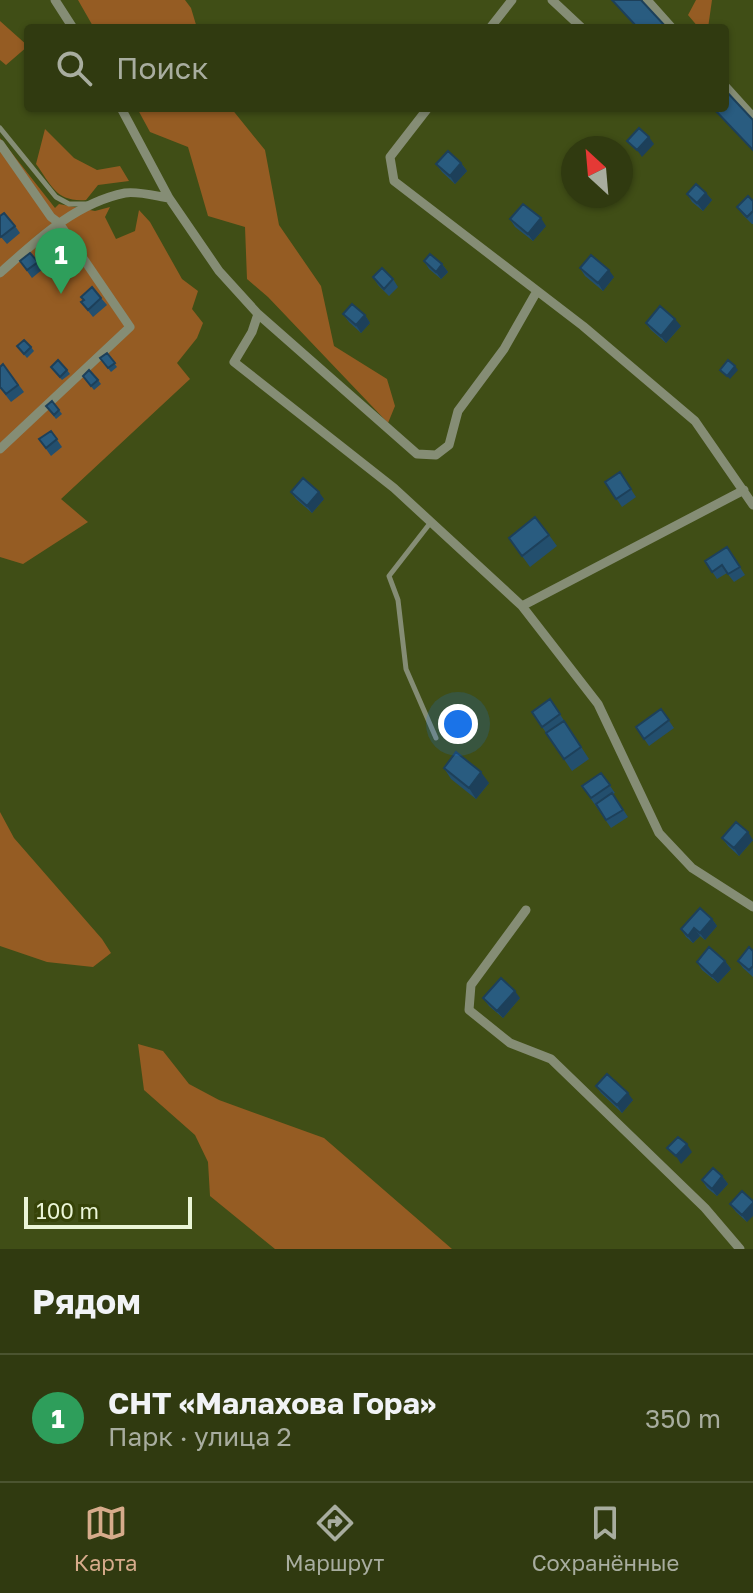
<!DOCTYPE html>
<html lang="ru">
<meta charset="utf-8">
<style>
:root{--surface:#303a10;--page:#3c451e;--text:#f1f3f6;--muted:#a8ad9f;--line:#4b5430;--accent:#d6ab8b}
body{margin:0;font-family:"Golos Text",sans-serif;background:var(--page);color:var(--text)}
.compass{position:absolute;left:561px;top:136px;width:72px;height:72px;border-radius:50%;background:var(--surface);box-shadow:0 2px 6px #0004;rotate:334deg}
.scale{position:absolute;left:24px;bottom:20px;width:168px;box-sizing:border-box;padding-left:8px;border:4px solid #ebf5d7;border-top:0;font-size:22px;line-height:28px;white-space:nowrap;color:#ebf5d7;-webkit-text-stroke:6px #364308;paint-order:stroke}
.you{position:absolute;left:458px;top:724px;width:28px;height:28px;margin:-20px;border:6px solid #fff;border-radius:50%;background:#1a73e8;box-shadow:0 0 0 12px #1a73e833}
.badge{display:grid;place-items:center;width:52px;height:52px;border-radius:50%;background:var(--accent);color:#fff;font-size:26px;font-weight:700}
.pin{position:absolute;translate:-50% -66px;filter:drop-shadow(0 2px 4px #0008)}
.pin::after{content:'';position:absolute;top:42px;width:28px;height:24px;background:inherit;clip-path:polygon(0 0,100% 0,50% 100%)}
.list{margin:0;padding:0;list-style:none}
h2{display:flex;justify-content:space-between;align-items:center;height:104px;margin:0;padding:0 32px;font-size:34px}
h2 small{font-size:26px;font-weight:400;color:var(--muted)}
.list li{display:grid;grid-template-columns:52px 1fr auto;gap:24px;align-items:center;box-sizing:border-box;height:128px;padding:0 32px;border-top:2px solid var(--line)}
.list b{display:block;font-size:30px;white-space:nowrap}
.list p{margin:0;font-size:26px;white-space:nowrap;color:var(--muted)}
.list em{font-size:26px;font-style:normal;color:var(--muted)}
.icon{flex:none;width:44px;height:44px;fill:none;stroke:currentColor;stroke-width:2;stroke-linecap:round;stroke-linejoin:round}
.map{position:relative;flex:none;width:753px;height:1249px;overflow:hidden}
.search{position:absolute;background:var(--surface);box-shadow:0 2px 6px #0004;left:24px;right:24px;top:24px;height:88px;display:flex;align-items:center;gap:20px;box-sizing:border-box;padding:0 28px;border-radius:8px;color:var(--muted);font-size:30px}
.sheet{height:232px;background:var(--surface)}
nav{display:flex;justify-content:space-around;align-items:center;box-sizing:border-box;height:112px;border-top:2px solid var(--line);background:var(--surface);font-size:22px;color:var(--muted)}
nav a{display:grid;justify-items:center;gap:4px}
nav .on{color:var(--accent)}
.map>svg:first-child{display:block}
.green{fill:#955c23}
.lines{fill:none;stroke-linecap:round;stroke-linejoin:round}
.lane{stroke:#858d75;stroke-width:5}
.street{stroke:#858d75;stroke-width:9}
.wall{fill:#234f6e}
.shaded-wall{fill:#1d405a}
.building{fill:#295c80;stroke:#1d405a;stroke-width:2}
</style>
<div class="map">
<svg width="753" height="1249" viewBox="0 0 753 1249">
<rect width="100%" height="100%" fill="#404e16"/>
<path class="green" d="M78 0H185L191 8 197 28H94Z
M696 0H712L708 28H699L688 15Z
M0 21 28 46 6 65 0 60Z
M137 108H231L265 150 279 225 321 286 334 346 387 379 395 406 388 423 268 297 247 279 245 227 208 216 188 147 150 132Z
M45 129 74 158 97 170 120 166 129 181 98 185 86 200C56 202 52 186 36 164Z
M0 138 55 208 59 204 95 211 110 207 105 217 116 239 135 231 139 210 150 222 182 279 198 291 192 309 203 323 197 338 177 363 190 379 61 499 88 522 23 564 0 557Z
M0 812 14 838 102 939 111 953 93 967 47 962 0 946Z
M138 1044 163 1051 189 1084 219 1100 324 1138 452 1249H275L210 1196 208 1162 195 1135 144 1090Z"/>
<g class="lines">
<path class="lane" d="M0 128 56 197 69 204H89
M431 522 389 576 398 600 406 669 436 738"/>
<path class="street" d="M55 0 73 28
M552 0 582 28
M647 0 672 28
M490 28 512 0
M725 86 753 117
M121 108 169 198 219 271 258 314 252 332 234 362 394 488 522 606 598 704 659 833 692 868 753 907
M428 108 390 157 394 181 583 326 695 421 753 505
M0 144 51 217 59 223 130 327 0 449
M0 273C36 241 75 203 125 193 138 191 156 196 169 198
M258 314 417 454 436 455 449 445 458 411 504 349 537 291
M522 606 744 490
M526 910 471 985 469 1010 510 1043 551 1059 705 1208 740 1249"/>
</g>
<path class="wall" d="M461 163 467 171 455 184 442 172 436 164Z
M706 193 712 200 703 211 692 202 687 194Z
M753 201V224H752L743 215 737 207Z
M0 216 15 226 20 233 7 244 0 236Z
M510 219 546 226 533 241 515 227Z
M48 237 57 248 47 257 39 246Z
M30 253 43 269 32 278 20 261Z
M424 261 442 264 448 272 441 279 429 269Z
M580 268 614 277 603 291 585 276Z
M373 277 393 279 398 287 389 296 378 285Z
M101 298 107 305 93 317 81 302Z
M343 314 365 315 370 323 361 333 349 322Z
M646 323 681 326 666 343 651 330Z
M17 346 31 347 34 351 27 358Z
M107 353 117 367 111 372 100 358Z
M3 364 24 392 11 402 0 388Z
M67 370 70 374 62 380 54 371Z
M83 376 98 380 101 384 94 390Z
M52 401 62 414 56 419 46 406Z
M51 431 62 447 51 456 39 439Z
M620 472 636 497 622 507 605 482Z
M291 492 324 499 312 513 296 499Z
M549 535 557 546 530 567 509 538Z
M727 547 745 575 734 582 727 573 717 579 705 561Z
M550 699 589 759 572 771 532 712Z
M661 709 674 728 649 746 636 727Z
M444 768 489 783 476 799 451 779Z
M601 773 615 793 613 794 628 817 611 828 582 786Z
M722 838 753 840 739 856 728 846Z
M712 919 717 926 705 940 700 936 693 943 686 937 681 929Z
M753 951V977L743 968 738 961Z
M725 961 731 969 718 983 702 970 697 962Z
M483 998H520L503 1018 489 1006Z
M596 1086 633 1100 622 1113 601 1093Z
M722 1176 728 1184 717 1196 707 1188 702 1180Z
M742 1191 747 1222 736 1212 730 1204Z"/>
<path class="shaded-wall" d="M649 137 654 144 642 157 637 150Z
M461 163 467 171 455 184 450 176Z
M706 193 712 200 703 211 697 203Z
M541 218 546 226 533 241 528 234Z
M442 264 448 272 441 279 436 272Z
M609 270 614 277 603 291 598 283Z
M365 315 370 323 361 333 356 325Z
M675 319 681 326 666 343 661 336Z
M735 366 738 370 730 379 727 376Z
M319 492 324 499 312 513 307 506Z
M481 772 489 783 476 799 469 788Z
M748 832 753 840 739 856 734 848Z
M712 919 717 926 705 940 700 933Z
M694 928 700 936 693 943 688 936Z
M725 961 731 969 718 983 712 976Z
M515 991 520 998 503 1018 497 1011Z
M628 1093 633 1100 622 1113 617 1105Z
M687 1144 692 1152 681 1164 676 1156Z
M722 1176 728 1184 717 1196 712 1189Z
M753 1203V1216L747 1222 742 1215Z"/>
<path class="building" d="M612 0H641L667 28H638Z
M725 90 753 120V150L713 108H725Z
M639 128 649 137 637 150 627 141Z
M448 151 461 163 450 176 436 164Z
M696 184 706 193 697 203 687 194Z
M748 196 753 201V211L747 217 737 207Z
M523 204 541 218 528 234 510 219Z
M4 213 15 226 1 237 0 235V216Z
M48 237 54 244 45 253 39 246Z
M30 253 38 262 27 270 20 261Z
M430 254 442 264 436 272 424 261Z
M591 255 609 270 598 283 580 268Z
M382 268 393 279 384 289 373 277Z
M92 287 101 298 88 310 81 302 84 300 81 297Z
M352 304 365 315 356 325 343 314Z
M660 306 675 319 661 336 646 323Z
M24 340 31 347 24 354 17 346Z
M107 353 115 363 108 368 100 358Z
M58 360 67 370 60 377 51 367Z
M728 360 735 366 727 376 720 370Z
M3 364 18 385 6 394 0 387V367Z
M89 370 98 380 91 386 83 376Z
M52 401 59 410 54 415 46 406Z
M51 431 57 439 46 448 39 439Z
M620 472 631 489 616 499 605 482Z
M303 478 319 492 307 506 291 492Z
M535 517 549 535 522 556 509 538Z
M727 547 740 567 728 574 722 565 712 572 705 561Z
M550 699 560 714 542 727 532 712Z
M661 709 669 720 644 739 636 727Z
M564 721 581 747 564 759 546 733Z
M456 752 481 772 469 788 444 768Z
M601 773 610 785 591 798 582 786Z
M612 793 623 810 606 820 596 804Z
M736 822 748 832 734 848 722 838Z
M700 908 712 919 700 933 694 928 688 936 681 929Z
M709 947 725 961 712 976 697 962Z
M749 947 753 951V966L749 970 738 961Z
M501 978 515 991 497 1011 483 998Z
M607 1074 628 1093 617 1105 596 1086Z
M678 1137 687 1144 676 1156 667 1148Z
M713 1168 722 1176 712 1189 702 1180Z
M742 1191 753 1201V1203L742 1215 730 1204Z"/>
</svg>
<svg class="compass" viewBox="-18 -18 36 36"><path d="M0-13l5 13h-10z" fill="#e53935"/><path d="M0 13l5-13h-10z" fill="#a8ad9f"/></svg>
<div class="scale">100 m</div>
<div class="you"></div>
<div class="pin badge" style="left:61px;top:294px;background:#2e9e5b">1</div>
<div class="search"><svg class="icon" aria-label="search" viewBox="0 0 24 24"><circle cx="10" cy="10" r="6"/><path d="M15 15l6 6"/></svg>Поиск</div>
</div>
<section class="sheet">
<h2>Рядом<small></small></h2>
<ul class="list">
<li><span class="badge" style="background:#2e9e5b">1</span><div><b>СНТ «Малахова Гора»</b><p>Парк · улица 2</p></div><em>350 m</em></li>
</ul>
</section>
<nav>
<a class="on"><svg class="icon" aria-label="map" viewBox="0 0 24 24"><path d="M3 6l6-2 6 2 6-2v14l-6 2-6-2-6 2zM9 4v14M15 6v14"/></svg>Карта</a>
<a><svg class="icon" aria-label="directions" viewBox="0 0 24 24"><path d="M12 3l9 9-9 9-9-9zM9 14v-3h6M13 9l2 2-2 2"/></svg>Маршрут</a>
<a><svg class="icon" aria-label="saved" viewBox="0 0 24 24"><path d="M7 4h10v16l-5-4-5 4z"/></svg>Сохранённые</a>
</nav>
